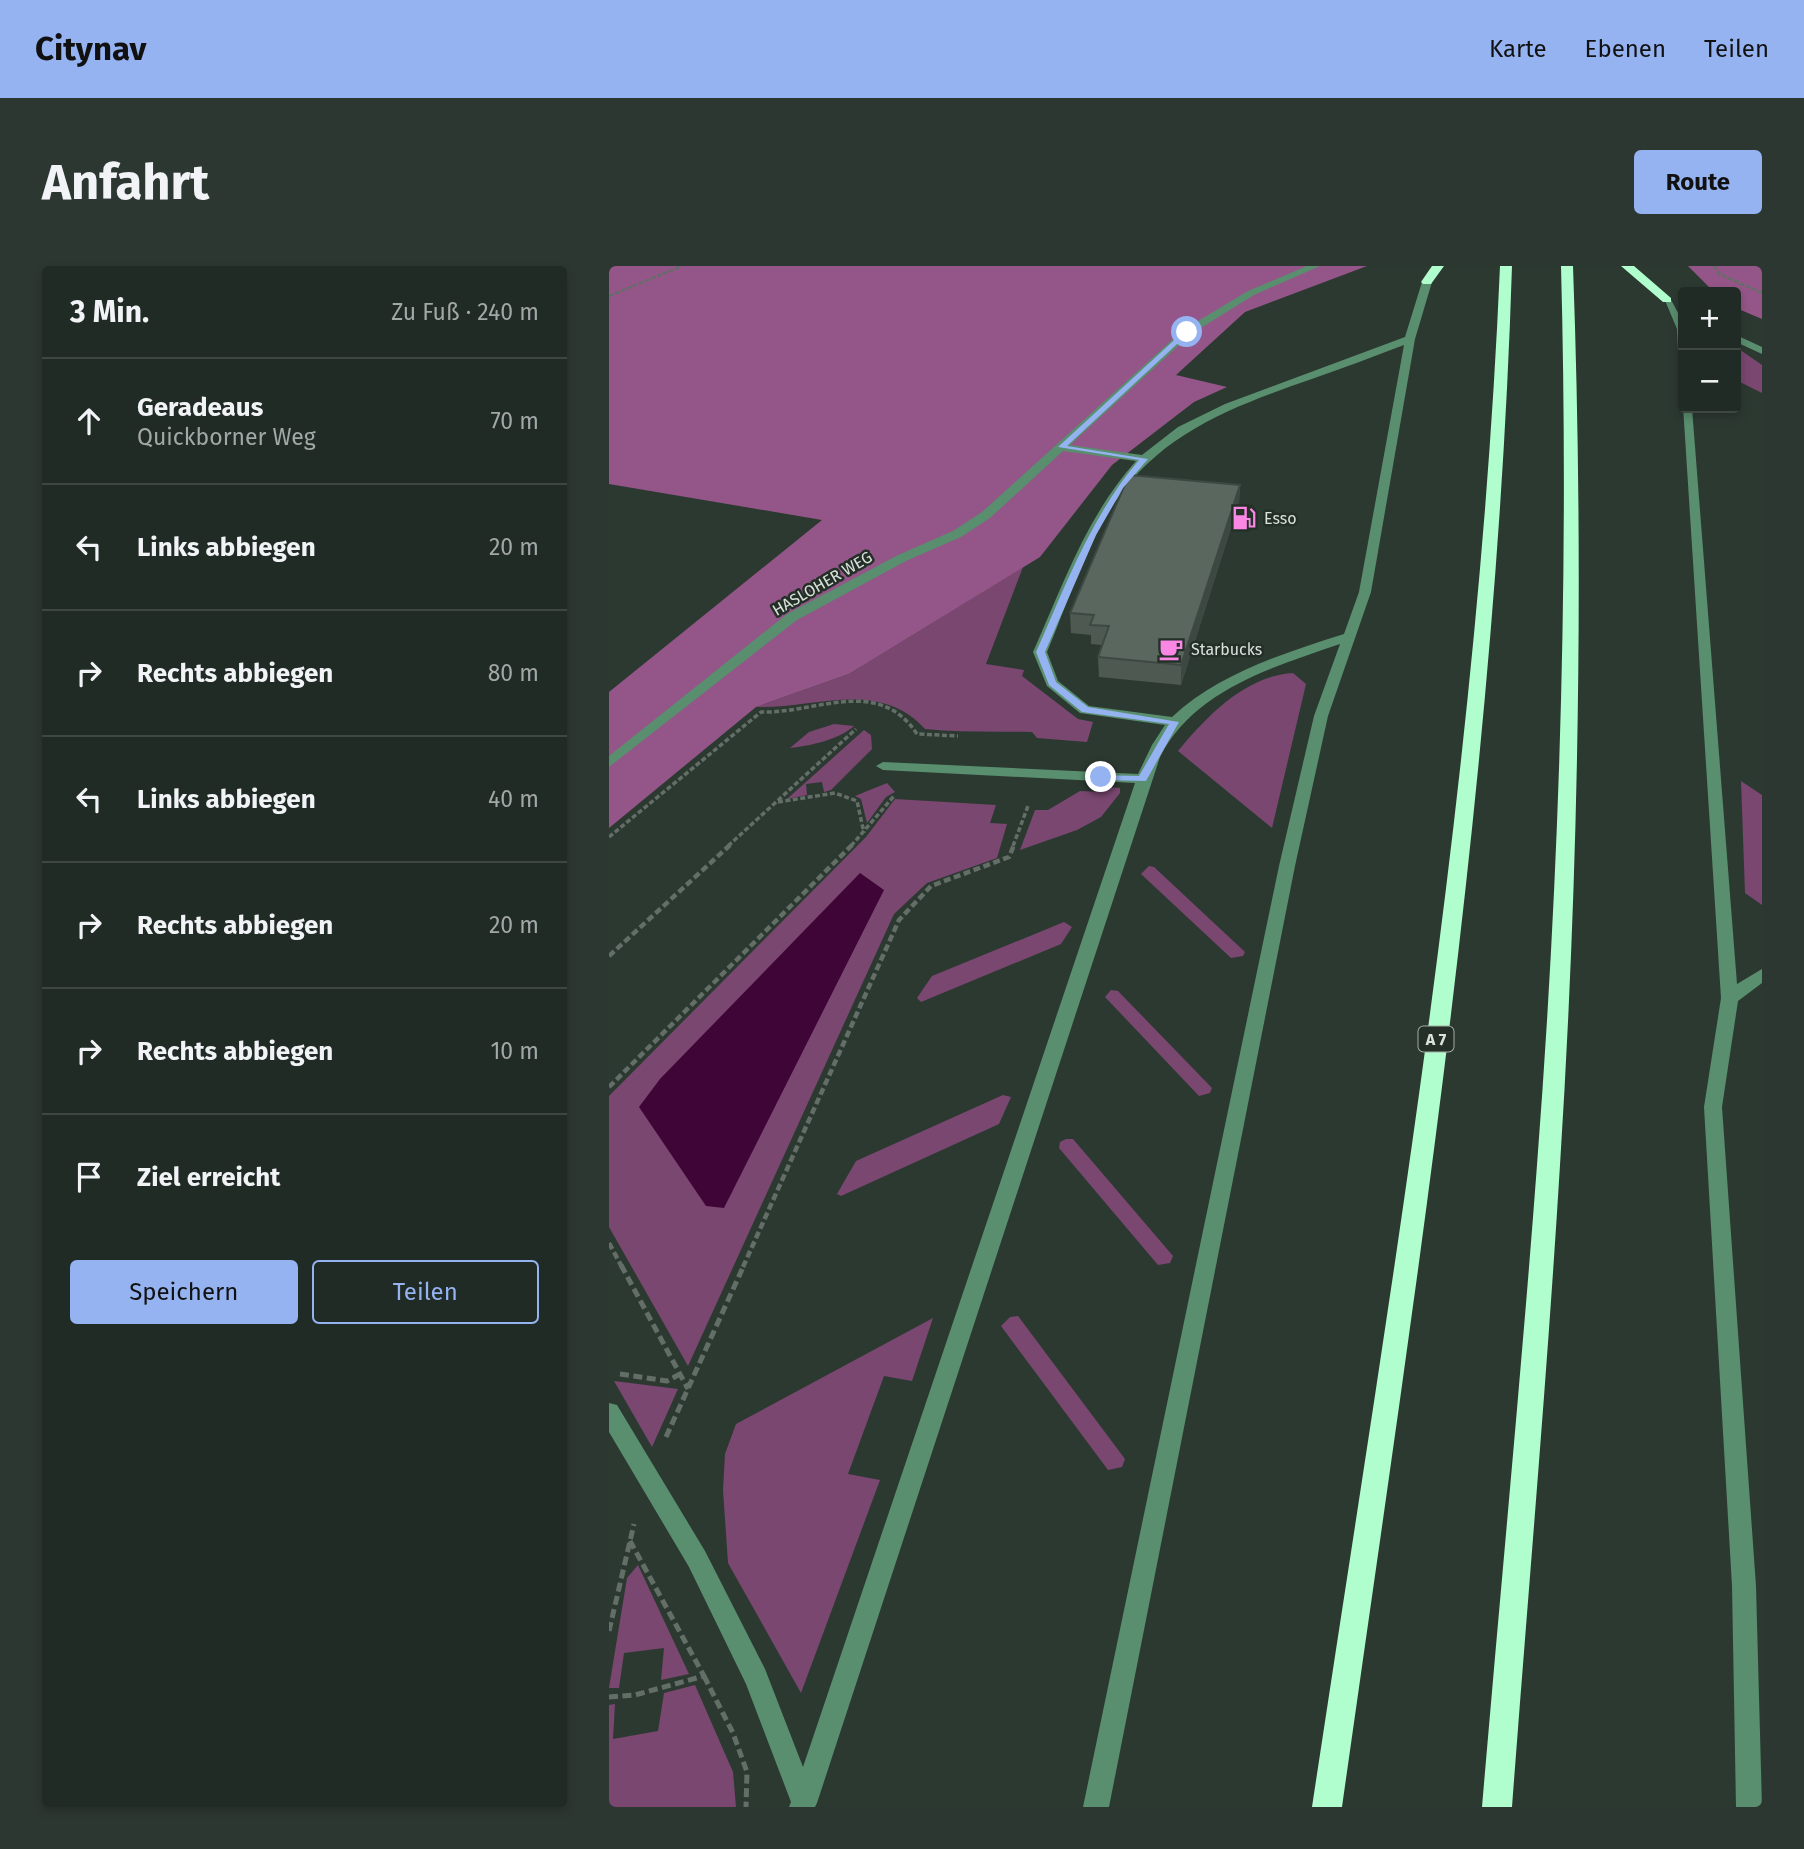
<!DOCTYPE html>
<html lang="de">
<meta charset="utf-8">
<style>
:root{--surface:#212b25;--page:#2d3732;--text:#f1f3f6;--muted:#a2a7a7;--line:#3e4742;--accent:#95b2f1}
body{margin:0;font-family:"Fira Sans",sans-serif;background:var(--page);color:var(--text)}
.controls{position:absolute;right:21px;top:21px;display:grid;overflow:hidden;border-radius:7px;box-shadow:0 4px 10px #0003}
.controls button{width:63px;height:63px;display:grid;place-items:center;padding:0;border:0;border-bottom:2px solid var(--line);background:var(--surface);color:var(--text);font:35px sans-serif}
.stop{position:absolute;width:21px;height:21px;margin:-16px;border:5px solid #95b2f1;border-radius:50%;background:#fff}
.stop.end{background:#95b2f1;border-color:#fff;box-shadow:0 2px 7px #0008}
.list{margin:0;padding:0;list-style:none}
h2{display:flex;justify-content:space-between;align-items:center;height:91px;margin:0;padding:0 28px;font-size:30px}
h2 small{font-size:23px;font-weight:400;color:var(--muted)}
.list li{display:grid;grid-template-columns:46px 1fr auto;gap:21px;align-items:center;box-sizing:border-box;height:126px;padding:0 28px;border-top:2px solid var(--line)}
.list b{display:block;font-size:26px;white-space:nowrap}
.list p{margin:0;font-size:23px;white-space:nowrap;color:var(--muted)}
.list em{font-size:23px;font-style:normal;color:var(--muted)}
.actions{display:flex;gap:14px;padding:21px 28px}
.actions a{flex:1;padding:16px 0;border:2px solid var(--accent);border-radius:7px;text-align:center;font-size:24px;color:var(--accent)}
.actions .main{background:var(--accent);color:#111}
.icon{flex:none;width:38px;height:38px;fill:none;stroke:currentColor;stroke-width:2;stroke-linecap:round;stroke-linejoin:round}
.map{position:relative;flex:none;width:1153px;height:1541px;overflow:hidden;border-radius:7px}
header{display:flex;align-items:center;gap:42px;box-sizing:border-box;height:98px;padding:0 35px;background:var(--accent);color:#111}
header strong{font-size:33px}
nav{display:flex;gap:38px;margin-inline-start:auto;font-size:24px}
.intro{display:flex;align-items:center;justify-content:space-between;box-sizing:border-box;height:168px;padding:0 42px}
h1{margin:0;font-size:49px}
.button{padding:18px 32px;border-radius:7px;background:var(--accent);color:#111;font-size:24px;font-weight:700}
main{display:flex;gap:42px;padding:0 42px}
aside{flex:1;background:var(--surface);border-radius:7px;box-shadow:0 4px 10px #0003}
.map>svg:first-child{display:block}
.green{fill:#7a4770}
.forest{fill:#945688}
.water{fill:#3f0537}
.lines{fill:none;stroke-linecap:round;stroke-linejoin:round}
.path-far3{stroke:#636e67;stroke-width:2.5;stroke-dasharray:4.5 2;stroke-linecap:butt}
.path-far2{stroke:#636e67;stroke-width:3.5;stroke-dasharray:5 2.5;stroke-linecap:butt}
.path-far1{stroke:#636e67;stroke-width:4.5;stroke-dasharray:7 3.5;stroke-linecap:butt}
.path{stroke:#636e67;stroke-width:5;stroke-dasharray:9 4.5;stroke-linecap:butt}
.minor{fill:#598e6e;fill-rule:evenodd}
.highway{fill:#b0fdcd;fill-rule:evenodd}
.wall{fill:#4d5951}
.shaded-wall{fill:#3e4842}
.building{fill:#59675e;stroke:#3e4842;stroke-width:2}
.route{fill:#95b2f1}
.labels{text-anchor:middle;stroke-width:5;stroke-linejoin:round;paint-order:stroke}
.far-poi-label{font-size:16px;fill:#dae2dc;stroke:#232f27;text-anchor:start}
.far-street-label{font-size:16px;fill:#dae2dc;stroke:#232f27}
.shield{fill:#232f27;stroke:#a3aca6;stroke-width:2}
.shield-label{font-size:16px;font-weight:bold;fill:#dae2dc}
</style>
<header>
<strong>Citynav</strong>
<nav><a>Karte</a><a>Ebenen</a><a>Teilen</a></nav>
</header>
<div class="intro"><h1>Anfahrt</h1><a class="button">Route</a></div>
<main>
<aside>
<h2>3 Min.<small>Zu Fuß · 240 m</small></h2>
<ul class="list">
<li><svg class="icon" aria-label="ahead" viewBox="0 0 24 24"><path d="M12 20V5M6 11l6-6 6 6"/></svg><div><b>Geradeaus</b><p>Quickborner Weg</p></div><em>70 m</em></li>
<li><svg class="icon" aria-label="left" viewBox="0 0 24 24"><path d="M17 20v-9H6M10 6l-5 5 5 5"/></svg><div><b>Links abbiegen</b></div><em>20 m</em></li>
<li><svg class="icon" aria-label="right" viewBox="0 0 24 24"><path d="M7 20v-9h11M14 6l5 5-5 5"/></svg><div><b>Rechts abbiegen</b></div><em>80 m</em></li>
<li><svg class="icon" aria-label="left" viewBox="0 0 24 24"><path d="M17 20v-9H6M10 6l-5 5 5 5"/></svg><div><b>Links abbiegen</b></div><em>40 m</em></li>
<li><svg class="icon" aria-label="right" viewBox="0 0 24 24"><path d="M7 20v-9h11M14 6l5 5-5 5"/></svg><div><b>Rechts abbiegen</b></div><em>20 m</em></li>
<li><svg class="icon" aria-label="right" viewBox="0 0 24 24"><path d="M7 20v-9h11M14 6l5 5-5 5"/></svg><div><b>Rechts abbiegen</b></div><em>10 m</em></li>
<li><svg class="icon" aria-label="arrive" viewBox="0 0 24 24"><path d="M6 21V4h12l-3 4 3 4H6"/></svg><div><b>Ziel erreicht</b></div></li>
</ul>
<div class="actions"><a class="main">Speichern</a><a>Teilen</a></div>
</aside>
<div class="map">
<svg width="1153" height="1541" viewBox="0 0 1153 1541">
<rect width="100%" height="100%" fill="#2c3931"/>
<path class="green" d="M1127 81 1153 99V127L1127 114Z
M414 301 377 398 415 404 413 410 469 453 484 456 478 476 428 472 423 466C387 465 352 467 316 463 270 412 204 443 147 441L240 408Z
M684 407 697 418 663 562 569 485C598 450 636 410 684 407Z
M225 458 245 460C231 473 201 480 181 482L200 466Z
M255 464 262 469 263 483 222 524 215 526 213 516 197 518 198 529 178 533Z
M1132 515 1153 529V639L1136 627Z
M278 517 286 526 277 531 258 557 252 533 246 530Z
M497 521 511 522V527L492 551 468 564 411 584 426 544H439L471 525 495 526Z
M286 533 387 539 381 557 398 558 388 592 318 617 285 648 79 1100 0 961V830L257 571Z
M540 600 545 601 636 686 634 690 622 692 532 608Z
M455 656 463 661 452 678 312 736 308 732 323 710Z
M502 724 509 725 603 822 601 827 590 830 496 731Z
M394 829 402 831 390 858 232 930 228 928 247 895Z
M457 873H464L564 990 561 997 549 999 450 882 451 876Z
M409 1050 516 1193 513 1201 499 1204 392 1060 401 1051Z
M324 1052 303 1115 275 1110 239 1208 271 1214 192 1427 119 1297 114 1224 116 1188 127 1158Z
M5 1115 69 1123 43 1181Z
M29 1299 80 1408 52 1414 55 1382 15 1387 10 1422H0L18 1312Z
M86 1419 124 1506 127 1541H0V1439L6 1438 4 1473 49 1465 55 1427Z"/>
<path class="forest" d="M0 0H758L636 46 567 109 618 121 585 136 503 199 431 291 240 408 147 441 0 562V426L213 254 0 218Z
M1079 0H1153V53L1127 42V26H1105Z"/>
<path class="water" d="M251 607 275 624 115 942 97 940 30 841 51 813Z"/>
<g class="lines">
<path class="path-far3" d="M1105 0 1110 8 1153 27
M0 30 73 0"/>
<path class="path-far2" d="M169 536 226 527 248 535 255 567
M0 571 152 446C206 448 269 409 308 468L349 470
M119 580 247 463
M242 580 285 530
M404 580 419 540"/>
<path class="path-far1" d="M0 690 121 579
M0 821 243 579
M0 977 13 1001
M134 1001 290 654 322 620 400 591 405 579"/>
<path class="path" d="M12 999 79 1123
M11 1108 58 1115 71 1108
M57 1171 135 999
M0 1365 25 1258
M95 1410 124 1467 138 1506 137 1541
M0 1431 26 1429 95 1410 21 1275"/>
<path class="minor" d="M698 0H711L645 29 582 68 461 179 533 189 569 161 616 138 796 71 813 16 818 13 823 16 806 73 762 326 719 450 686 600 500 1541H474L670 600 705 450 731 378C664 401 585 424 551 491L208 1537 206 1541H180L182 1536 137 1418 80 1301 0 1166V1137L8 1139 96 1285 156 1403 194 1501 526 517 274 504 267 500 274 496 529 508 543 479 556 459 471 447 438 420 424 386C454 319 477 251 527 195L454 185 381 252 352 271 297 295 188 354 0 501V490L178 348 289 289 344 265 373 246 574 64 639 25ZM795 79 750 326 735 368C675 387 609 408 563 451L480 440 449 415 438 386C459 336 476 282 506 236 552 167 625 140 700 114 732 103 763 91 795 79Z
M1055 32H1061L1074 56V88L1069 85 1068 63Z
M1127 69 1153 81V88L1127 76Z
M1074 140 1083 142 1128 718 1153 703V717L1129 735 1113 841 1147 1320 1153 1541H1127L1123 1320 1095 841 1112 732Z"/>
<path class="highway" d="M823 0H835L822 18H814L812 16Z
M891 0H903C887 517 805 1030 733 1541H703C780 1030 869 517 891 0Z
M952 0H964C975 299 970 600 951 899 938 1113 919 1327 903 1541H873C891 1327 912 1113 928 899 951 600 960 300 952 0Z
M1012 0H1025L1062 32V36H1054Z"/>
</g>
<path class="wall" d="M631 219 630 237 572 419 490 411 489 391 493 379 482 378V369L462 367 461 347Z"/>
<path class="shaded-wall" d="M631 219 630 237 572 419V399Z"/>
<path class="building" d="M520 209 631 219 572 399 489 391 500 360 481 359 485 349 461 347Z"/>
<path class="route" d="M575 65 581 66 458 180 539 193 514 222 487 269 436 386 447 416 479 441 570 456 537 515 492 514 488 509 530 510 560 458 473 446 440 419 427 386C457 319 482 250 530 194L449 181Z"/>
<defs>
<g id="fuel-bare" transform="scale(1.89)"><path d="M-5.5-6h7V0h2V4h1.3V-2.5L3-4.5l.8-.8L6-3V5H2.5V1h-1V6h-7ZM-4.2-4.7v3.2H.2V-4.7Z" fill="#fb87e5" stroke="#232f27" stroke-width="2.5" paint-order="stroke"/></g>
<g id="cafe-bare" transform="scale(1.89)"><path d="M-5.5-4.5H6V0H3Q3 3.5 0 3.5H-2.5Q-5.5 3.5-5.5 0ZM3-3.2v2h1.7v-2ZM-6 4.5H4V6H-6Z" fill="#fb87e5" stroke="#232f27" stroke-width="2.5" paint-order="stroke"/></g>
</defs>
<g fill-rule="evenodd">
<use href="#fuel-bare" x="635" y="252"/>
<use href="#cafe-bare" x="562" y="383"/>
</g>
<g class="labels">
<g class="far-poi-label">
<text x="655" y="258">Esso</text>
<text x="582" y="389">Starbucks</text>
</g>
<g class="far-street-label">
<text transform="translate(213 317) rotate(-30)" y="6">HASLOHER WEG</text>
</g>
<rect class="shield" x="809.5" y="760.5" width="35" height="25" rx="5"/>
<g class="shield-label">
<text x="827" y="779">A 7</text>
</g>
</g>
</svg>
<div class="controls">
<button>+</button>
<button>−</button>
</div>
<div class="stop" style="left:578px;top:66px"></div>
<div class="stop end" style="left:492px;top:511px"></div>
</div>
</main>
